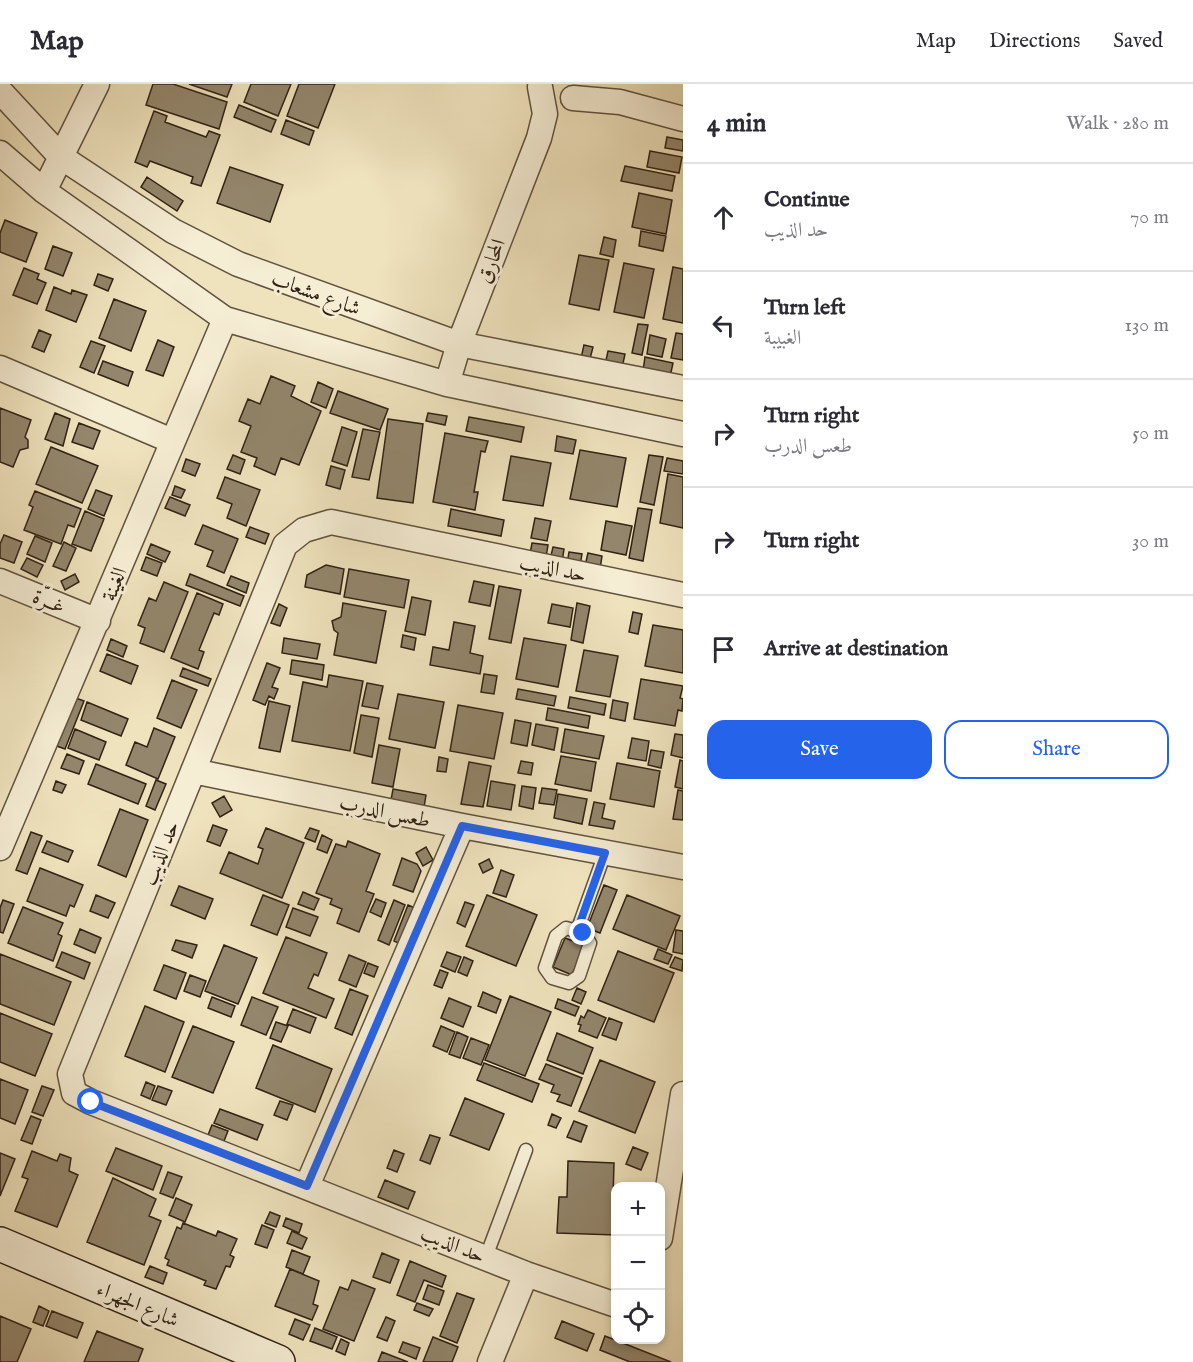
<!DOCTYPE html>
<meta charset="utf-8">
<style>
:root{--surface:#fff;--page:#f7f7f7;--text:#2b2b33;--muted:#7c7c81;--line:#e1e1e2;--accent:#2563eb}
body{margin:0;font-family:"IM FELL English",Amiri,serif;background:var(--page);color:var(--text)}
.controls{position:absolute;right:18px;bottom:18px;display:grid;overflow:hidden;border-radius:12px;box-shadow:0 3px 9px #0003}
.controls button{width:54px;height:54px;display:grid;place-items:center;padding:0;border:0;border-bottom:2px solid var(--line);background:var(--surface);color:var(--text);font:30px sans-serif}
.stop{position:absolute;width:18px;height:18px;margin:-14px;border:4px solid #2563eb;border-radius:50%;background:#fff}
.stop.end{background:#2563eb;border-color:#fff;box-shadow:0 2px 6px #0008}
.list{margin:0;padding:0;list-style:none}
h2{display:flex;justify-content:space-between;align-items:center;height:78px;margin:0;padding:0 24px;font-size:26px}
h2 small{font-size:20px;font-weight:400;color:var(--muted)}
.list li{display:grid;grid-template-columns:39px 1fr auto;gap:18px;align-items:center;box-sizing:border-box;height:108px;padding:0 24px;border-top:2px solid var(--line)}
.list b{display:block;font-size:22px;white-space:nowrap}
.list p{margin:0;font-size:20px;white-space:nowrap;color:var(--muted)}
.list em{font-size:20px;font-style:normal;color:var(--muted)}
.actions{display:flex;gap:12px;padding:18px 24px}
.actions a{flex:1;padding:14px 0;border:2px solid var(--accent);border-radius:18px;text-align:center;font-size:21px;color:var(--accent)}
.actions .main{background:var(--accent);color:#fff}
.icon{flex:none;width:33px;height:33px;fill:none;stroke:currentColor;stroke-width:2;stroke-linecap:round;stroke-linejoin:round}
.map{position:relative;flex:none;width:683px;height:1278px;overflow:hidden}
header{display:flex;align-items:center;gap:36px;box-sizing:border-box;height:84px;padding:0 30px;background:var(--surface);border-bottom:2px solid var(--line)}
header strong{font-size:28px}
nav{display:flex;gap:33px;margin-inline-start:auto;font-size:21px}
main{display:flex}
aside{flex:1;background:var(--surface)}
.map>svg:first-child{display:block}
.building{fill:#93866c;stroke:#302214;stroke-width:1.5}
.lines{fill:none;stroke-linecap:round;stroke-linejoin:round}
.lane-casing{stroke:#60523e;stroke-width:15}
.street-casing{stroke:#60523e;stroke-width:27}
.secondary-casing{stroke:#302214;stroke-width:36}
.lane{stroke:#f5edd4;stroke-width:12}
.street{stroke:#f5edd4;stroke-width:24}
.secondary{stroke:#f5edd4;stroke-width:33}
.route{stroke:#2563eb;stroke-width:8}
.labels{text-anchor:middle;stroke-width:6;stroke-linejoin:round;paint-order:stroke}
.street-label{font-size:21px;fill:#302214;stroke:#f5edd4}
</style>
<header>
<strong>Map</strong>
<nav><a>Map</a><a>Directions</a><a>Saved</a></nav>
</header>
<main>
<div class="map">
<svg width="683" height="1278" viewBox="0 0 683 1278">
<rect width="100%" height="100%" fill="#efe3bd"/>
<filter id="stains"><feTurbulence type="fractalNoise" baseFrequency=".00333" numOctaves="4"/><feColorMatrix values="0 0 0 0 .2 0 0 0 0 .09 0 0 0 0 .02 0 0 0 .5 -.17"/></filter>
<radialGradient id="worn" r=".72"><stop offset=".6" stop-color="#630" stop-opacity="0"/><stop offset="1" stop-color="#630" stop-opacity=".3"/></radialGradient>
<path class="building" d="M153 0H173L227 18 219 45 146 21Z
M189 0H232L227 13Z
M251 0H291L278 32 244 18Z
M299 0H335L318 44 287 32Z
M239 21 276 36 271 48 234 33Z
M154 27 167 32 165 38 206 53 209 47 220 51 201 102 191 99 193 93 150 77 147 83 135 78Z
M286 36 314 47 309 61 281 50Z
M667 53 683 56V67L665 64Z
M650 67 682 73 679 89 647 83Z
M625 82 675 92 672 107 621 97Z
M230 83 283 101 270 138 217 119Z
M147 93 183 117 177 127 141 103Z
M639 109 672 116 666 150 632 143Z
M5 136 37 149 26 178 0 168V149Z
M641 147 666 152 663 167 639 162Z
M604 153 616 156 613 173 600 170Z
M53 162 72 169 63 192 45 185Z
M579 171 609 176 599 226 569 220Z
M624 179 654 185 644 234 614 228Z
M673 183 683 185V239L663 235Z
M24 184 39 190 37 195 46 199 37 220 13 211Z
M98 190 113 195 108 207 94 201Z
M54 203 71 210 72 206 87 211 76 238 46 226Z
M114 215 146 227 131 267 99 254Z
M638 240 648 241 642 271 632 269Z
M39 246 51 251 44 268 32 263Z
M676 249 683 250V276L671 274Z
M650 251 666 255 662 273 647 270Z
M158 256 174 263 163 292 146 286Z
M91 257 105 262 94 289 80 283Z
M584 261 593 263 590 275 581 274Z
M608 267 625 270 622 284 605 281Z
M645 273 673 279 670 293 643 287Z
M103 277 133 288 128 302 98 290Z
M271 292 295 302 291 312 321 327 299 381 281 374 275 391 254 382 257 374 241 368 251 342 239 337 248 315 260 320Z
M318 298 333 305 326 324 311 318Z
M338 307 388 325 380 346 330 329Z
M0 324 31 336 25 353 28 356V364L20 366 13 383 0 378Z
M55 329 70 335 63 362 45 355Z
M428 329 447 332 445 341 426 337Z
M469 333 524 343 521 358 466 347Z
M388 335 423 340 413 419 377 414Z
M79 339 100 347 93 365 72 358Z
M342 343 357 348 347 382 332 377Z
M363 345 380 348 369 396 352 393Z
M445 349 488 357 485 368 481 367 474 408H478L475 426 433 418Z
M557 352 576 356 573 370 555 367Z
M51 363 98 382 82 419 36 400Z
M580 366 626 374 617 423 570 415Z
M233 371 245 376 240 390 227 385Z
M649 371 663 373 654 421 640 418Z
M511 372 551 379 543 422 503 416Z
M667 374 683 377V390L664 387Z
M186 375 200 380 195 392 182 387Z
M331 382 345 386 340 405 326 401Z
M668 390 683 393V444L660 439Z
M225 393 260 406 246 442 227 434 232 420 217 414Z
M175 402 185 406 181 414 172 411Z
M96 406 112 412 104 432 88 425Z
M35 407 81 425 74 443 68 441 61 460 24 446 33 423 29 421Z
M170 413 190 421 185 432 165 424Z
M638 424 652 426 643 477 629 474Z
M451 425 504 436 501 452 448 442Z
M85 427 104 435 91 467 72 460Z
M535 434 551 437 547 457 531 454Z
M606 437 632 442 626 471 601 466Z
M203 441 238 455 224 489 207 482 213 467 195 460Z
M250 443 269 450 265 460 246 453Z
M4 451 22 458 14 479 0 474V460Z
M35 452 52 459 45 478 27 470Z
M64 458 76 464 66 487 53 482Z
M532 459 548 461 546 473 530 470Z
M151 460 170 468 165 478 147 470Z
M553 463 564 465 562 478 550 476Z
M569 468 582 470 580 482 567 480Z
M588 469 602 472 600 485 585 482Z
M146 473 162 479 157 492 141 486Z
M27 474 43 481 37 493 21 485Z
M326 481 344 485 340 510 305 503 307 491Z
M349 485 409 496 404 524 344 513Z
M75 490 79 498 65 506 61 497Z
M190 490 244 512 240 522 186 501Z
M231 492 249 499 246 509 227 501Z
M474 497 494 501 490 522 469 518Z
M164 498 188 508 164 568 140 559 145 544 138 541 149 514 156 517Z
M499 502 521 506 511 559 489 555Z
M197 509 223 520 219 531 214 529 199 566 204 568 198 585 171 574Z
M412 513 431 517 425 551 405 547Z
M343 519 386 527 376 579 334 571 338 549 334 546 332 537 341 533Z
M577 519 590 522 583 559 571 556Z
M279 520 287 524 280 542 271 539Z
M552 520 573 524 570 543 548 539Z
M633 528 642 530 638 550 629 548Z
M454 538 475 542 470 569 483 572 480 590 430 581 433 563 449 566Z
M653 541 683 546V589L645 582Z
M403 551 416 554 414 566 401 563Z
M284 554 320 560 317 575 282 569Z
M524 554 566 561 558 603 516 595Z
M111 555 127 562 123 573 107 566Z
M584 566 618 572 610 613 576 607Z
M107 570 138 582 131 600 100 587Z
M292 576 324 581 322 596 290 590Z
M267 579 280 584 272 603 278 605 274 615 269 612 265 621 253 616Z
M183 584 211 595 208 602 180 592Z
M484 590 497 592 494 610 481 608Z
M329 591 363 597 350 667 292 657 303 598 327 603Z
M641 595 683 602 680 614 683 615 682 627 678 626 675 642 634 635Z
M172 596 197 606 181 644 157 634Z
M367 599 383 602 378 625 362 622Z
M518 605 556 612 554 622 516 615Z
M398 610 444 618 435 664 389 655Z
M73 613 84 617 65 665 54 661Z
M570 613 606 620 604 631 568 624Z
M613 616 628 619 625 637 610 634Z
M269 617 290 622 280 668 259 664Z
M87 618 128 635 121 652 81 636Z
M458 621 503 629 494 675 450 667Z
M548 624 590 632 588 644 546 636Z
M361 631 379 634 372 673 354 669Z
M515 636 531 639 527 662 511 659Z
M536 640 558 644 554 666 532 661Z
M154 644 175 653 158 695 126 681 135 658 147 663Z
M75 645 106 658 99 676 68 664Z
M565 645 604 652 599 675 561 668Z
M675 650 683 651V674L671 671Z
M632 654 649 657 646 677 628 674Z
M379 661 400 665 393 703 372 699Z
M651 666 664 668 661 684 648 681Z
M67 670 84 677 79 690 61 684Z
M561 672 596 678 591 707 555 700Z
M439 673 448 675 446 688 437 687Z
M680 676 683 677V705L675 703Z
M521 677 533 679 531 691 518 689Z
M469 678 491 682 483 723 461 720Z
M617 679 660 687 654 723 610 715Z
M96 680 146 700 138 720 88 700Z
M156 696 166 700 155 726 146 722Z
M56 697 66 701 62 709 53 706Z
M491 697 515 701 511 726 487 722Z
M522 702 536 704 533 725 519 722Z
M542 704 557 706 554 721 539 719Z
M393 705 426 711 424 723 391 716Z
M678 706 683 707V736L673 735Z
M558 710 587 715 582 740 554 734Z
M224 712 232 726 220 733 212 719Z
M594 718 605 720 602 734 615 737 613 745 589 741Z
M120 725 148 736 126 793 98 781Z
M213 741 227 746 220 762 207 757Z
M266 744 304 759 282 814 220 789 229 768 258 780 263 765 258 763Z
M310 744 319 747 315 758 305 754Z
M31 748 42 752 27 790 16 786Z
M322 751 332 756 327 769 317 765Z
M47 757 73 767 68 778 42 768Z
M348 757 380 770 366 807 374 810 359 848 337 839 342 825 330 820 332 815 316 809 336 760 346 763Z
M426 763 433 776 423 782 416 769Z
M402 774 417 780 421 787 413 808 393 801Z
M489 775 493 784 483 789 479 780Z
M40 784 83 801 74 823 70 821 66 832 27 817Z
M501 786 514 791 506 813 493 809Z
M604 801 617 806 600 849 587 844Z
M179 802 213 815 205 835 171 821Z
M303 808 319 815 314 826 298 820Z
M96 811 115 819 108 834 90 827Z
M263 811 289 821 277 851 251 841Z
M487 811 537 831 516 882 466 862Z
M627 811 680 832 666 866 613 845Z
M376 815 386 819 381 833 370 828Z
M3 816 14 820 3 849 0 848V824Z
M394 816 405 821 389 861 378 856Z
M465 818 474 821 465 843 457 839Z
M408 821 417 825 402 861 394 857Z
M23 823 63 839 58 850 62 852 53 877 8 859Z
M293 824 318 833 310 852 286 843Z
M80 845 101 854 95 869 74 860Z
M676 846 683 847V870L673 868Z
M286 853 327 869 318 892 314 890 308 904 334 915 326 934 263 909Z
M565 854 584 861 572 891 553 883Z
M176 856 197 861 192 874 172 866Z
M224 861 257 874 238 920 205 907Z
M658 865 672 871 668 880 654 875Z
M618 867 674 889 654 938 598 916Z
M62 868 90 879 84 895 56 883Z
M447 868 461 873 455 888 441 882Z
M0 870 71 898 54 941 0 920Z
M349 871 366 878 356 903 339 896Z
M464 873 473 877 467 892 458 888Z
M675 873 683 876 682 887 670 883Z
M368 879 378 883 374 893 364 889Z
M164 881 186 889 176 915 154 906Z
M440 886 448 889 442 904 434 901Z
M190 891 206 897 200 913 184 907Z
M577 904 586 908 581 920 572 916Z
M350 905 368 912 352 951 335 944Z
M483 908 501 916 496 929 478 922Z
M510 912 551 928 525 992 485 976Z
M212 913 235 922 231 933 208 924Z
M252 913 278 923 266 951 241 941Z
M449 914 471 923 463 943 441 934Z
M558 915 579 923 575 932 555 924Z
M145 922 184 938 165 988 125 972Z
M293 925 316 934 310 949 287 940Z
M588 926 606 934 597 954 579 947 581 941 578 940 581 932 584 934Z
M0 929 52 950 35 992 0 978Z
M609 934 622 939 616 956 602 951Z
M276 938 288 942 281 958 270 954Z
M193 942 234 958 213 1009 172 993Z
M441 942 455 948 447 968 433 962Z
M457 948 468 953 460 974 449 970Z
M557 949 593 964 583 990 547 976Z
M471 954 489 961 481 981 463 974Z
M273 961 332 985 315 1028 256 1004Z
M600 976 655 998 635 1049 579 1027Z
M484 979 539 1000 532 1018 477 996Z
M546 980 582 994 571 1022 557 1017 560 1011 551 1008 554 1001 539 995Z
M0 995 28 1006 15 1040 0 1034Z
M146 998 155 1002 150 1015 141 1011Z
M42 1002 54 1006 43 1032 32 1028Z
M158 1002 172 1007 166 1021 152 1016Z
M465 1014 504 1030 489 1066 450 1051Z
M280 1017 293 1021 287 1036 274 1031Z
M220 1025 263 1041 257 1056 214 1039Z
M552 1030 561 1034 556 1044 548 1041Z
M31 1032 41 1036 32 1060 21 1056Z
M574 1037 587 1042 581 1058 567 1053Z
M212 1041 228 1047 224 1057 208 1051Z
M430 1051 440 1054 430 1080 420 1076Z
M633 1063 648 1069 641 1086 626 1080Z
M116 1064 162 1082 153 1106 106 1087Z
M394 1066 404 1070 397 1088 387 1084Z
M32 1067 57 1077 60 1070 71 1074 69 1087 78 1091 57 1143 15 1127 28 1095 22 1093Z
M0 1069 15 1075 0 1112Z
M568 1077 614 1079 613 1115H616V1151L557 1149 559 1113H567Z
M168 1088 182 1093 173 1114 160 1109Z
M113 1094 156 1115 149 1132 161 1137 144 1181 87 1158Z
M385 1096 415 1108 408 1125 378 1113Z
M176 1114 192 1121 185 1138 169 1131Z
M270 1128 280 1132 276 1143 265 1139Z
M286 1134 302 1140 299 1149 283 1142Z
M183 1139 216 1152 218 1147 237 1155 230 1171 234 1173 230 1183 226 1182 216 1205 204 1201 206 1197 167 1181 169 1176 165 1174 177 1143 181 1145Z
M262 1141 274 1146 267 1164 255 1160Z
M292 1147 307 1154 302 1165 287 1159Z
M292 1166 310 1173 303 1190 286 1183Z
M382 1169 399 1176 390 1199 373 1193Z
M410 1177 446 1192 442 1203 424 1196 415 1218 397 1211Z
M150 1182 167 1189 163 1200 145 1193Z
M290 1185 319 1197 313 1220 318 1222 312 1236 275 1222Z
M352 1196 375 1205 354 1257 323 1245 340 1203 348 1206Z
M428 1201 444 1207 439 1221 423 1215Z
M457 1209 474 1215 457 1259 440 1252Z
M417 1219 433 1225 429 1232 414 1226Z
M39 1222 49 1227 43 1242 33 1238Z
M52 1227 83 1239 77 1254 46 1242Z
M0 1232 31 1245 17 1278H0Z
M386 1233 395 1237 387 1257 377 1253Z
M295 1235 310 1241 303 1256 289 1250Z
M562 1237 594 1250 587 1267 555 1254Z
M315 1244 337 1253 332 1265 310 1257Z
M97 1247 143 1265 138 1278H84Z
M605 1252 671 1278H630L600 1266Z
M433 1253 458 1263 452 1278H423Z
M341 1255 349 1259 345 1271 336 1267Z
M403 1258 420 1264 416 1275 399 1268Z
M382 1268 408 1278H378Z"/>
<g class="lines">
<g class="lane-casing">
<path id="lane" d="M566 844 583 849 590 859 579 892 569 899 552 894 545 884 556 852Z
M577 847 605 769
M486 1173 526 1066"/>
</g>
<g class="street-casing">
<path id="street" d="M0 7 61 73 173 147 238 180 459 260 683 304
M573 14 620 18 683 35
M0 69 44 107 225 235 447 300 683 350
M44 107 97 0
M0 284 172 357
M447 300 459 260 539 54 545 30 540 3
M0 497 98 537
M193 687 462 742 683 783
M0 764 225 235
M307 1102 462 742
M660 1154 683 1010
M616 1221 526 1190 91 1018 74 1009 70 990 285 461 304 446 331 438 683 511
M490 1278 526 1190"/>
</g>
<g class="secondary-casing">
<path id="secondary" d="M0 1160 278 1278"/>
</g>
<use href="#lane" class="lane"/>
<use href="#street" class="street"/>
<use href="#secondary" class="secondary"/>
</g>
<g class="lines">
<path class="route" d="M91 1018 307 1102 462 742 605 769 577 847 583 849"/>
</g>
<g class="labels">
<g class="street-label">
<text transform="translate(491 177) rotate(-69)" y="7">المحارق</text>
<text transform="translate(316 209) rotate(20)" y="7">شارع مشعاب</text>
<text transform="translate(553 484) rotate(12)" y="7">حد الذيب</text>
<text transform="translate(114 500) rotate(-68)" y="7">الغينة</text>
<text transform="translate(49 517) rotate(22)" y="7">غــرّة</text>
<text transform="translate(385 727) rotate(12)" y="7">طعس الدرب</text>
<text transform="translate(160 769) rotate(-68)" y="7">حد الذيب</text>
<text transform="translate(453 1160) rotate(22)" y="7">حد الذيب</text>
<text transform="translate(138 1220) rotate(23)" y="7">شارع الجهراء</text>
</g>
</g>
<rect width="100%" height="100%" filter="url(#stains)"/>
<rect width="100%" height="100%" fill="url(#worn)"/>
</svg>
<div class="controls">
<button>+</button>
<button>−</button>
<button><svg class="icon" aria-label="locate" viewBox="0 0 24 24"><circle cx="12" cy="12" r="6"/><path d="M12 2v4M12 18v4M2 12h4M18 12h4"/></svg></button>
</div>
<div class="stop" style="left:91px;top:1018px"></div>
<div class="stop end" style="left:583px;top:849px"></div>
</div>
<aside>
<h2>4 min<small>Walk · 280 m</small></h2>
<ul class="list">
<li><svg class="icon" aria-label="ahead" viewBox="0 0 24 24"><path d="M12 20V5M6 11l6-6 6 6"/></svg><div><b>Continue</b><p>حد الذيب</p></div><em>70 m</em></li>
<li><svg class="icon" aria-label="left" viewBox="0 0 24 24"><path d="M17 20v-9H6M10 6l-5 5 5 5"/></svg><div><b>Turn left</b><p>الغبيبة</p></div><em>130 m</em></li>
<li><svg class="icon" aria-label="right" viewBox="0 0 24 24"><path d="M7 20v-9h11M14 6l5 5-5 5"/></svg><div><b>Turn right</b><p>طعس الدرب</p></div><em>50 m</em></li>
<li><svg class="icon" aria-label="right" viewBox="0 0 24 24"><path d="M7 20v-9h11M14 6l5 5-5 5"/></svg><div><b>Turn right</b></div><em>30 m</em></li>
<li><svg class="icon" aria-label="arrive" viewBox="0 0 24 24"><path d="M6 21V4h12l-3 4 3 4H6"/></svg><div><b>Arrive at destination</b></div></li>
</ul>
<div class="actions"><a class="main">Save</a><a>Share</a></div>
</aside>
</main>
